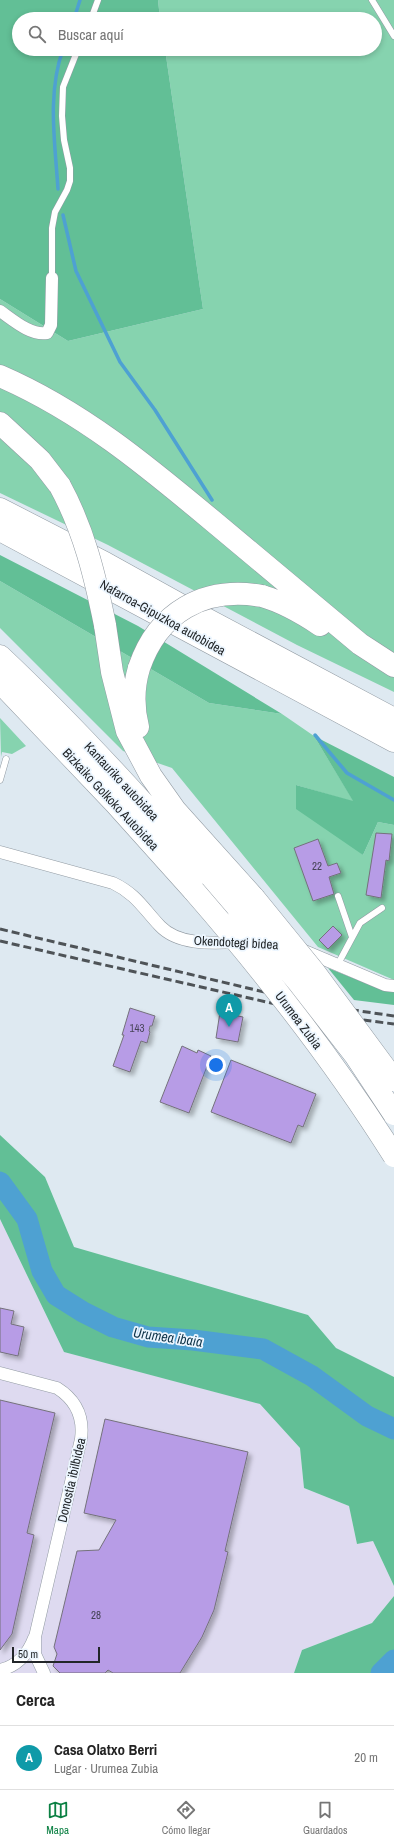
<!DOCTYPE html>
<html lang="es">
<meta charset="utf-8">
<style>
:root{--surface:#fff;--page:#f6f6f6;--text:#222;--muted:#767676;--line:#e0e0e0;--accent:#0b8043}
body{margin:0;font-family:"Archivo Narrow",sans-serif;background:var(--page);color:var(--text)}
.scale{position:absolute;left:12px;bottom:10px;width:88px;box-sizing:border-box;padding-left:4px;border:2px solid #222629;border-top:0;font-size:11px;line-height:14px;white-space:nowrap;color:#222629;-webkit-text-stroke:3px #ecf6ff;paint-order:stroke}
.you{position:absolute;left:216px;top:1065px;width:14px;height:14px;margin:-10px;border:3px solid #fff;border-radius:50%;background:#1a73e8;box-shadow:0 0 0 6px #1a73e833}
.badge{display:grid;place-items:center;width:26px;height:26px;border-radius:50%;background:var(--accent);color:#fff;font-size:13px;font-weight:700}
.pin{position:absolute;translate:-50% -33px;filter:drop-shadow(0 1px 2px #0008)}
.pin::after{content:'';position:absolute;top:21px;width:14px;height:12px;background:inherit;clip-path:polygon(0 0,100% 0,50% 100%)}
.list{margin:0;padding:0;list-style:none}
h2{display:flex;justify-content:space-between;align-items:center;height:52px;margin:0;padding:0 16px;font-size:17px}
h2 small{font-size:13px;font-weight:400;color:var(--muted)}
.list li{display:grid;grid-template-columns:26px 1fr auto;gap:12px;align-items:center;box-sizing:border-box;height:64px;padding:0 16px;border-top:1px solid var(--line)}
.list b{display:block;font-size:15px;white-space:nowrap}
.list p{margin:0;font-size:13px;white-space:nowrap;color:var(--muted)}
.list em{font-size:13px;font-style:normal;color:var(--muted)}
.icon{flex:none;width:22px;height:22px;fill:none;stroke:currentColor;stroke-width:2;stroke-linecap:round;stroke-linejoin:round}
.map{position:relative;flex:none;width:394px;height:1673px;overflow:hidden}
.search{position:absolute;background:var(--surface);box-shadow:0 2px 6px #0003;left:12px;right:12px;top:12px;height:44px;display:flex;align-items:center;gap:10px;box-sizing:border-box;padding:0 14px;border-radius:22px;color:var(--muted);font-size:15px}
.sheet{height:116px;background:var(--surface)}
nav{display:flex;justify-content:space-around;align-items:center;box-sizing:border-box;height:56px;border-top:1px solid var(--line);background:var(--surface);font-size:11px;color:var(--muted)}
nav a{display:grid;justify-items:center;gap:2px}
nav .on{color:var(--accent)}
.map>svg:first-child{display:block}
.industrial{fill:#dedaf0}
.green{fill:#86d3af}
.forest{fill:#62bf96}
.lines{fill:none;stroke-linecap:round;stroke-linejoin:round}
.stream{stroke:#4ea1d2;stroke-width:3.5}
.river{stroke:#4ea1d2;stroke-width:21}
.building{fill:#b79ce6;stroke:#74717b;filter:url(#shadow)}
.lane-casing{stroke:#929ba3;stroke-width:7}
.street-casing{stroke:#929ba3;stroke-width:13}
.highway-casing{stroke:#929ba3;stroke-width:23}
.lane{stroke:#fff;stroke-width:6}
.street{stroke:#fff;stroke-width:12}
.highway{stroke:#fff;stroke-width:22}
.rail{stroke:#4e5357;stroke-width:3;stroke-dasharray:8 4;stroke-linecap:butt}
.highway-bridge-casing{stroke:#929ba3;stroke-width:23;stroke-linecap:butt}
.highway-bridge{stroke:#fff;stroke-width:22}
.labels{text-anchor:middle;stroke-width:3.5;stroke-linejoin:round;paint-order:stroke}
.number-label{font-size:11px;fill:#474458}
.street-label{font-size:13px;fill:#222629;stroke:#ecf6ff}
.water-label{font-size:14px;font-style:italic;fill:#0f3449;stroke:#ecf6ff}
</style>
<div class="map">
<svg width="394" height="1673" viewBox="0 0 394 1673">
<defs>
<filter id="shadow"><feDropShadow dx="3.5" dy="3.5" stdDeviation="2" flood-color="#0004"/></filter>
</defs>
<rect width="100%" height="100%" fill="#dee9f1"/>
<path class="industrial" d="M0 1219 64 1352 261 1404 300 1448 304 1488 349 1506 357 1544 373 1541 394 1586V1596L372 1623 302 1650 294 1673H0Z"/>
<path class="green" d="M158 0H394V692L297 645 108 545 0 493V299L68 341 203 309 165 49H375V19H160Z
M0 581 209 703 282 714 314 736 354 802 296 785 363 855 378 822 394 825V980L318 947 172 768 123 751 0 628Z
M0 718 26 746 12 754 2 752 1 757Z"/>
<path class="forest" d="M0 0H158L160 19H19V49H165L203 309 68 341 0 299Z
M0 555 138 626 282 714 209 703 0 581Z
M314 736 394 777V825L378 822 363 855 296 809V785L353 801Z
M328 968 380 989 394 992V1005L354 1000Z
M0 1135 45 1177 74 1247 308 1315 336 1348 394 1377V1586L373 1541 357 1544 349 1506 304 1488 300 1448 260 1404 64 1352 0 1219Z
M394 1596V1673H294L302 1650 372 1623Z"/>
<g class="lines">
<path class="stream" d="M74 19 80 0
M58 189C55 142 47 94 63 49
M63 215 76 271 120 362 155 410 212 500
M315 735 347 773 394 800"/>
<path class="river" d="M0 1182 27 1219 42 1271 56 1295 83 1312 113 1327 148 1337 193 1340 263 1349 312 1376 367 1416 394 1429
M381 1673 394 1660"/>
</g>
<path class="building" d="M376 833 392 834 389 861 386 860 381 898 366 895Z
M318 839 328 866 337 863 341 873 329 877 334 894 313 901 294 848Z
M333 926 342 935 328 949 319 940Z
M130 1008 155 1016 152 1026H150L149 1031 150 1032 147 1043 141 1041 130 1072 113 1066 124 1035H122Z
M220 1012 243 1017 238 1042 216 1038Z
M182 1046 197 1053 198 1050 211 1056 189 1113 160 1102Z
M231 1060 316 1094 303 1127 298 1125 291 1143 211 1112Z
M0 1308 14 1311 11 1324 24 1327 18 1356 0 1352Z
M0 1400 55 1413 27 1533 34 1535 12 1634 0 1650Z
M105 1419 248 1452 225 1551 228 1552 214 1610 202 1637 180 1673H113L108 1670 105 1673H60L53 1666 57 1654 54 1647 77 1551 99 1550 116 1520 84 1513Z"/>
<g class="lines">
<g class="lane-casing">
<path id="lane" d="M372 0 394 36
M91 19 98 0
M52 278V228L55 212 67 190 70 181V168L64 140 62 116 63 87 78 49
M0 780 6 759
M338 896 352 937
M338 964 360 923 382 908"/>
</g>
<g class="street-casing">
<path id="street" d="M0 311C13 320 31 336 47 333L51 325 52 278
M0 852 113 883C136 894 143 908 160 926 179 946 214 943 239 942
M300 949 385 985 394 986
M0 1373 57 1388C76 1400 84 1417 81 1439L35 1637V1654L44 1673
M0 1670C17 1666 28 1654 34 1638"/>
</g>
<g class="highway-casing">
<path id="highway" d="M0 376C81 411 147 466 214 522 263 563 311 603 360 644L394 666
M0 423 40 460 60 486
M0 509 105 563 197 614 394 719
M0 530 394 741
M262 596C283 602 302 613 320 625
M105 625 112 672 127 731 151 776 175 810 254 898
M0 656C85 736 162 823 239 911
M0 682 115 803 194 891
M138 727C133 707 133 688 139 668"/>
</g>
<use href="#lane" class="lane"/>
<use href="#street" class="street"/>
<use href="#highway" class="highway"/>
<path class="rail" d="M0 929 281 996 353 1010 394 1016
M0 941 284 1006 355 1019 394 1024"/>
<g class="highway-bridge-casing">
<path id="highway-bridge" d="M60 486C84 530 95 576 105 625
M139 668C158 612 204 586 262 596
M194 891C267 975 335 1062 394 1156
M254 898 315 973 394 1080
M239 911 299 983 355 1055 394 1114"/>
</g>
<use href="#highway-bridge" class="highway-bridge"/>
</g>
<g class="labels">
<g class="number-label">
<text x="317" y="870">22</text>
<text x="137" y="1032">143</text>
<text x="96" y="1619">28</text>
</g>
<g class="street-label">
<text transform="translate(163 617) rotate(29)" y="5">Nafarroa-Gipuzkoa autobidea</text>
<text transform="translate(122 781) rotate(47)" y="5">Kantauriko autobidea</text>
<text transform="translate(111 799) rotate(47)" y="5">Bizkaiko Golkoko Autobidea</text>
<text transform="translate(236 942) rotate(3)" y="5">Okendotegi bidea</text>
<text transform="translate(299 1020) rotate(53)" y="5">Urumea Zubia</text>
<text transform="translate(71 1480) rotate(-77)" y="5">Donostia ibilbidea</text>
</g>
<g class="water-label">
<text transform="translate(168 1337) rotate(8)" y="5">Urumea ibaia</text>
</g>
</g>
</svg>
<div class="scale">50 m</div>
<div class="you"></div>
<div class="pin badge" style="left:229px;top:1027px;background:#0f9aa8">A</div>
<div class="search"><svg class="icon" aria-label="search" viewBox="0 0 24 24"><circle cx="10" cy="10" r="6"/><path d="M15 15l6 6"/></svg>Buscar aquí</div>
</div>
<section class="sheet">
<h2>Cerca<small></small></h2>
<ul class="list">
<li><span class="badge" style="background:#0f9aa8">A</span><div><b>Casa Olatxo Berri</b><p>Lugar · Urumea Zubia</p></div><em>20 m</em></li>
</ul>
</section>
<nav>
<a class="on"><svg class="icon" aria-label="map" viewBox="0 0 24 24"><path d="M3 6l6-2 6 2 6-2v14l-6 2-6-2-6 2zM9 4v14M15 6v14"/></svg>Mapa</a>
<a><svg class="icon" aria-label="directions" viewBox="0 0 24 24"><path d="M12 3l9 9-9 9-9-9zM9 14v-3h6M13 9l2 2-2 2"/></svg>Cómo llegar</a>
<a><svg class="icon" aria-label="saved" viewBox="0 0 24 24"><path d="M7 4h10v16l-5-4-5 4z"/></svg>Guardados</a>
</nav>
